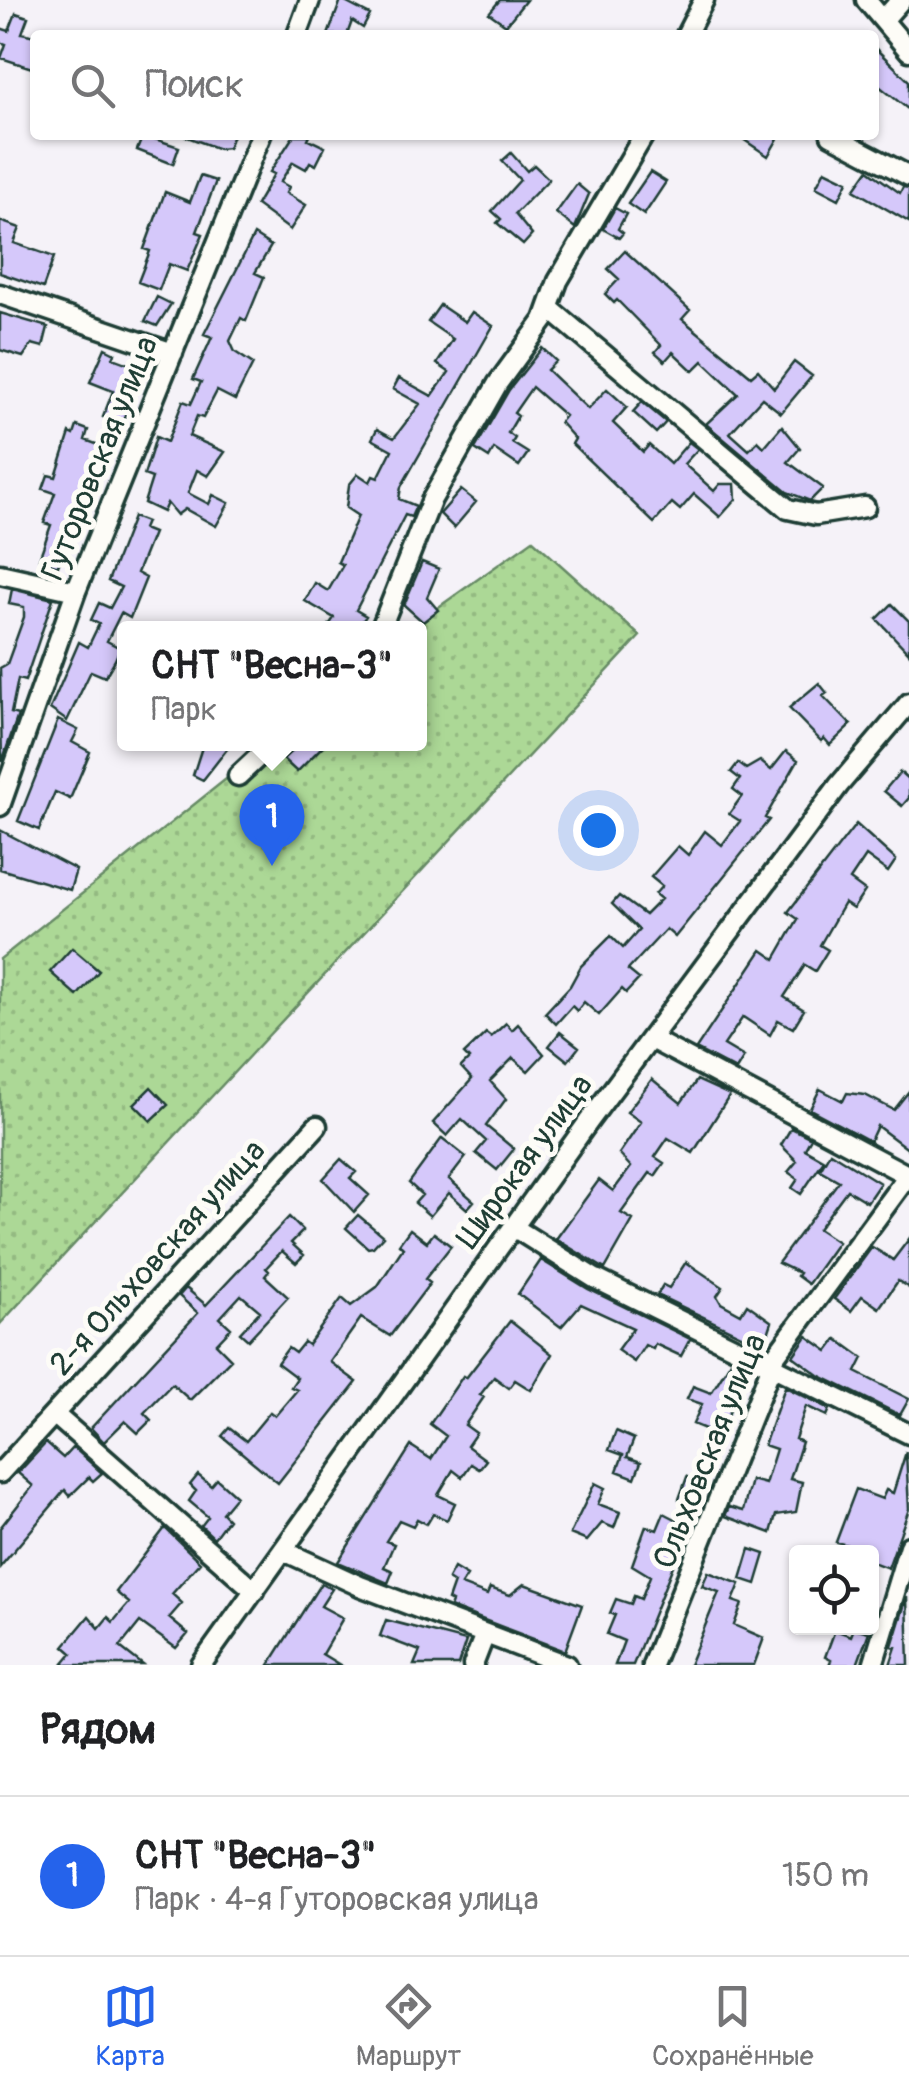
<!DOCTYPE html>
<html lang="ru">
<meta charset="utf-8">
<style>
:root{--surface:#fff;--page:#f6f6f6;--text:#202124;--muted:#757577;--line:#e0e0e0;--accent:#2563eb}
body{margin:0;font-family:Pangolin,sans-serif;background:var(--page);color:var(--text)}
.controls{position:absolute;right:30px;bottom:30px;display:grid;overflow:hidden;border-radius:10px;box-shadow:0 2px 8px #0004}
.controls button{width:90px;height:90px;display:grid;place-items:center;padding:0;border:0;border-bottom:2px solid var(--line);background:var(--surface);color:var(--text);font:50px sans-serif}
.you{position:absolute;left:598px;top:830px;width:35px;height:35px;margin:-25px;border:8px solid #fff;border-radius:50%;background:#1a73e8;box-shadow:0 0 0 15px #1a73e833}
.badge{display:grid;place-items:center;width:65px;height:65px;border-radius:50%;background:var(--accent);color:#fff;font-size:32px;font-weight:700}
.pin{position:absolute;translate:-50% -82px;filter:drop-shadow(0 2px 5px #0008)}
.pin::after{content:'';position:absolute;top:52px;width:35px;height:30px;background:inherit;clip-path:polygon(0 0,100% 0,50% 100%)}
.popup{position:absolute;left:117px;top:621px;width:310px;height:130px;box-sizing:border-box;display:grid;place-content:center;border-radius:10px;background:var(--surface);filter:drop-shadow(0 2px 8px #0005);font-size:32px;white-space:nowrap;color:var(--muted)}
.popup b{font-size:38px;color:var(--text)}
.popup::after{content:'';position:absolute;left:50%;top:100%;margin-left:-20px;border:20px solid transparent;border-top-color:var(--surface)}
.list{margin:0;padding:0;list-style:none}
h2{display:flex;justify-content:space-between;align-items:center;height:130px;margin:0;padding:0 40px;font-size:42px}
h2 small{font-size:32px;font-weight:400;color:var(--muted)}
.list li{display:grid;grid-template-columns:65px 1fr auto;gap:30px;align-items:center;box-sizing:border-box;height:160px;padding:0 40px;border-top:2px solid var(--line)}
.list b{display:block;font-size:38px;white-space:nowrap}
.list p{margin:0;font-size:32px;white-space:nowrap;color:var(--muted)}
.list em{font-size:32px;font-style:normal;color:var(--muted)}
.icon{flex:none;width:55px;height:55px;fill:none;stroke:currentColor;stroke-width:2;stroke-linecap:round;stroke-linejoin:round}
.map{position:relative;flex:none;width:909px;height:1665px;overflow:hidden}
.search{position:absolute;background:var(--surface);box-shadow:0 2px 8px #0004;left:30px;right:30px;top:30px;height:110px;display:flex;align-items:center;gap:25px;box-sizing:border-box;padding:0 35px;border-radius:10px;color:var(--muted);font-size:38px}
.sheet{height:290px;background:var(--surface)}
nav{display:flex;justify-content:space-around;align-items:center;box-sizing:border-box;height:140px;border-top:2px solid var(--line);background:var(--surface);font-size:28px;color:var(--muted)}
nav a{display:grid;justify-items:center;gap:5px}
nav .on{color:var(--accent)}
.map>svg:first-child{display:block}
.grass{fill:url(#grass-dots);stroke:#668a65;stroke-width:2.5}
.building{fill:#d5c8fa;stroke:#1f3d34;stroke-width:2.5}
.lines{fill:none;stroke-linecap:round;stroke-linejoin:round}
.minor-casing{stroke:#1f3d34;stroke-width:25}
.minor{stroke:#fdfcf7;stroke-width:18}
.labels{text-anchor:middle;stroke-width:10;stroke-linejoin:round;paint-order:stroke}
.street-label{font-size:32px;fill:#1f3d34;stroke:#fdfcf7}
</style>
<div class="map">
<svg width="909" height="1665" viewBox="0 0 909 1665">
<defs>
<pattern id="grass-dots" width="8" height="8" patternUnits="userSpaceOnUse" patternTransform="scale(2.5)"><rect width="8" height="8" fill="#acd896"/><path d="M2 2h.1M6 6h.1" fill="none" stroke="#94ba82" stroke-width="1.8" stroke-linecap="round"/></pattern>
</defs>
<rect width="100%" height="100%" fill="#f5f2f8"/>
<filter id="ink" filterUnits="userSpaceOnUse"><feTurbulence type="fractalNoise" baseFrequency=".01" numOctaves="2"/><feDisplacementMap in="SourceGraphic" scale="20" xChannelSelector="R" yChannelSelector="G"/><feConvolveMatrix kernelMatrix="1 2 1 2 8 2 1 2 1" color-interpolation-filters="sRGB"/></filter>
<g filter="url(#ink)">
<path class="grass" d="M533 540 640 636 0 1324V959L270 744H420V628H409Z"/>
<path class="building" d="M341 0 370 15 363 28 352 21 347 35H328Z
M500 0H526L506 25 489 13Z
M16 13 28 17 22 33 35 36V69L1 58 6 44 0 42V28L9 31Z
M874 47 909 81V110L874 82Z
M143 135 179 147 173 164 137 150Z
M196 135H233L228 148 219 149 185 136Z
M294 135H310L308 139 325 147 316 165 310 162 306 169 293 162 280 182 289 187 286 193 306 205 290 230 256 205 274 174 270 172Z
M737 135H780L768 156Z
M511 153 527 171 534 165 549 179 515 214 532 235 523 245 497 223 501 219 492 211 520 180 502 161Z
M825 170 848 181 839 199 816 187Z
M868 170 900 193 903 187 909 188V222L854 190Z
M650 172 666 182 644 215 628 204Z
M200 176 216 181 197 232 203 234 187 271 169 264 159 290 138 282 150 251 144 249 165 192 190 202Z
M577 184 589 194 575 228 556 213Z
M615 208 626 214 618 229 623 233 619 238 603 229Z
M0 221 20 228 14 243 54 257 43 288 0 273Z
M254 235 271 246 255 273 264 277 246 321 241 318 230 341 235 352 253 364 235 400 217 391 203 418 197 416 189 436 225 452 208 476 197 470 188 493 209 504 213 495 229 503 216 526 185 509 177 515 167 503 163 512 144 503 152 478 144 475 156 437 167 442 183 401 191 404 201 382 193 379 212 337 204 334Z
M625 251 690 310 682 319 751 376 758 370 774 388 794 362 812 376 781 413 762 398 730 433 749 450 758 441 764 447 782 426 800 448 788 462 823 488 810 501 787 492 706 424 738 394 703 361 693 371 673 352 665 361 655 352 661 345 617 300 614 303 605 294 619 279 608 269Z
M157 297 171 304 157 326 145 321Z
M440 305 465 322 472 312 493 326 401 487 399 499 416 506 411 517 405 515 356 610 366 616 358 628H327L334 618 305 601 315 583 328 591 343 565 338 562 358 516 346 508 349 485 358 474 370 482 373 476 378 478 392 450 372 439 377 429 394 438 420 404 393 389 399 378 432 396 449 372 437 364 453 339 428 322Z
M0 313 48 327 43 347 32 344 23 357 0 350Z
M105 348 115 353 113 358 140 368 122 424 103 417 113 391 90 382Z
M542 348 556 361 547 370 588 409 607 389 627 407 613 423 643 452 649 445 670 464 689 442 698 449 684 464 714 491 720 484H735L736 499 720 517 694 494 680 510 672 503 654 523 572 444 575 439 560 422 565 416 532 387 514 413 518 416 508 433 515 438 512 443 528 453 519 466 494 449 489 458 475 449 509 390Z
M642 402 666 422 656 433 633 412Z
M77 426 88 430 85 440 107 448 58 566 39 559 51 525 44 523 55 493 43 489 48 475 56 477 70 433 74 435Z
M461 490 476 502 454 528 440 514Z
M133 517 146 522 143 529 153 533 137 573 146 578 130 618 121 613 107 641 120 648 115 660 105 677 91 671 67 721 50 709 79 642 88 647 99 624 91 620 99 603 110 608 121 587 108 581Z
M422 562 439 569 427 597 438 610 423 622 404 605Z
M12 589 53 599 25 681 18 679 11 713 18 715 2 762 0 668 7 664 24 617V607L9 604Z
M892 604 909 621V653L877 619Z
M819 683 827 693 823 696 851 725 830 745 824 738 821 741 789 708Z
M58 720 78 730 72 742 90 752 70 799 55 792 39 830 18 821Z
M203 744H231L203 780 193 775Z
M299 744H325L297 772 283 759Z
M786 751 798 760 765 818 769 820 675 937 666 929 628 970 639 979 626 993 622 989 599 1015 584 1002 577 1011 572 1006 556 1024 545 1013 570 986 581 966 611 936 623 948 639 930 612 904 619 896 645 915 661 899 655 894 662 886 651 877 678 846 688 855 705 831 722 845 740 821 729 814 742 796 733 789 740 779 731 772 738 763 746 769 760 761 771 770Z
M900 772 909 780V798L902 806 884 791Z
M856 824 896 860 888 872 866 856 850 880 865 891 853 909 844 903 820 945 828 950 815 971 805 965 784 997 804 1010 793 1028 778 1020 770 1035 743 1017 724 1045 744 1057 736 1070 696 1049 762 950 775 959 798 919 788 912Z
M0 830 76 870 70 890 0 869Z
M72 948 99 971 77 996 50 972Z
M506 1023 512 1030 518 1024 544 1054 528 1071 513 1058 490 1081 506 1099 486 1126 514 1149 497 1170 476 1153 486 1141 462 1119 447 1136 433 1123 472 1079 461 1067 469 1059 464 1054 486 1033 491 1037Z
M560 1032 579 1047 568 1061 549 1046Z
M652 1079 681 1103 697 1080 730 1095 693 1153 668 1138 655 1157 664 1163 655 1176 650 1173 621 1213 633 1220 605 1269 556 1239 599 1180 613 1191 631 1167 619 1154 641 1122 627 1112Z
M151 1087 168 1105 151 1121 134 1104Z
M820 1089 843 1101 847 1093 865 1095 894 1110 909 1091V1150L877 1126 870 1141 810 1109Z
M791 1128 811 1138 805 1149 824 1160 801 1194 792 1188 798 1179 788 1172 797 1161 781 1145Z
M442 1138 466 1157 449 1179 474 1201 467 1209 449 1193 430 1216 415 1203 422 1195 409 1183Z
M830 1152 880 1183 867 1202 847 1190 818 1229 838 1242 808 1284 797 1276 799 1273 778 1263 839 1181 820 1170Z
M341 1159 356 1172 350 1178 369 1195 354 1212 323 1179Z
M358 1215 383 1236 373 1247 368 1248 346 1228Z
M289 1217 303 1231 291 1243 304 1255 296 1263 282 1251 266 1268 269 1271 265 1276 288 1297 248 1340 240 1333 260 1311 241 1295 220 1318 231 1328 216 1344 231 1359 190 1400 172 1384 144 1413 151 1420 138 1433 125 1421 104 1442 91 1428 198 1313 179 1296 186 1288 206 1305Z
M410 1229 427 1242 434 1233 451 1246 425 1279 430 1283 390 1336 361 1318 330 1362 357 1382 278 1483 222 1436 229 1428 246 1441 270 1412 275 1416 297 1390 291 1387 297 1378 277 1363 288 1348 295 1353 304 1342 308 1345 342 1298 351 1306 377 1287 403 1248 399 1244Z
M909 1239V1288L898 1281 879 1308 862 1296 851 1311 834 1299 872 1247 893 1260Z
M541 1260 588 1289 690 1339 681 1356 655 1344 653 1349 645 1345 634 1362 617 1350 633 1328 581 1304 561 1327 549 1318 518 1294Z
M686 1262 723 1287 717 1296 721 1303 741 1314 747 1304 772 1322 764 1346 657 1295 663 1285 669 1288Z
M510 1321 552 1354 531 1390 515 1380 509 1388 494 1377 480 1395 484 1397 465 1425 476 1433 467 1446 486 1460 479 1469 471 1464 462 1477 453 1470 438 1495 455 1503 447 1520 433 1514 427 1524 417 1519 413 1526 399 1520 386 1541 394 1544 384 1567 393 1571 388 1583 338 1562 411 1446 431 1459 446 1436 430 1424 463 1376 466 1378Z
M807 1336 828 1351 837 1339 863 1358 856 1372 909 1399 900 1415 819 1375 793 1356Z
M731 1361 750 1372 732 1403 722 1436 693 1424 702 1404 687 1399 693 1386 711 1393Z
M785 1387 830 1409 827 1416 806 1406 795 1439 802 1442 790 1479 802 1482 796 1512 776 1515 771 1533 725 1516 729 1507 743 1511 751 1480 765 1484 776 1449 764 1445Z
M616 1431 634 1439 627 1457 641 1462 635 1478 617 1471 623 1455 609 1450Z
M46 1443 63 1458 73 1447 102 1473 93 1481 89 1477 70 1496 65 1490 0 1567V1528L33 1486 18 1473Z
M906 1452 909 1509 888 1568 872 1562V1552L836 1542 856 1489 882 1499 886 1490 893 1493Z
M198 1475 211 1486 217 1479 236 1496 222 1513 228 1519 214 1538 201 1526 208 1517 189 1501 196 1491 190 1485Z
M687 1477 703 1489 697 1506 679 1499Z
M595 1483 605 1488 598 1504 620 1512 614 1528 602 1523 587 1541 570 1534Z
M664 1513 689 1526 633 1665H615L624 1641 607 1634 615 1615 610 1613 616 1599 631 1604 634 1596 641 1599 650 1576 632 1565 646 1526 657 1530Z
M165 1528 200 1562 172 1594 182 1603 169 1618 188 1634 176 1648 140 1622 120 1647 143 1665H62L72 1653 64 1646 89 1616 99 1628 108 1617 113 1622 129 1603 116 1592Z
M750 1549 765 1554 756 1584 741 1579Z
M454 1568 467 1576 461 1585 487 1595 490 1588 510 1595 524 1584 582 1605 565 1651 450 1607 452 1602 448 1600 454 1583 448 1579Z
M708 1572 740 1584 733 1601 742 1604 734 1625 764 1638 754 1665H689L719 1592 702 1586Z
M321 1583 332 1589 321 1606 343 1618 322 1654 340 1665H269Z
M907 1597 909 1665H890L896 1647 892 1646Z
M386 1620 466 1641 458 1665H414L420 1651 380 1636Z
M854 1628 869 1632 857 1665H829L831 1660 825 1657 835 1630 851 1636Z"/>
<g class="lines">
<g class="minor-casing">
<path id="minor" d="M866 0 909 51
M885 18 901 0
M297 35 310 0
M686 35 704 0
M831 135 909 176
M0 294 173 353
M550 309 788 509 816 515 865 507
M0 574 76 591
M381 628 432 499 498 383 544 320 558 281 644 135
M238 776 272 744
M0 806 76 591 261 135
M651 1039 909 1176
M513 1227 594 1278 909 1434
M54 1414 255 1591
M0 1473 317 1126
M284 1551 360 1586 567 1665
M201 1665 589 1121 839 785 909 703
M473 1665 485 1634
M652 1665 776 1355 909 1174
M873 1665 909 1546"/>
</g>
<use href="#minor" class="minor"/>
</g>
</g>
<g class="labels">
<g class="street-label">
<text transform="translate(99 458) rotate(-68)" y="11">Гуторовская улица</text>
<text transform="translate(524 1161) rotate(-54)" y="11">Широкая улица</text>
<text transform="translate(157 1257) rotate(-48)" y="11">2-я Ольховская улица</text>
<text transform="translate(709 1451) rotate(-68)" y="11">Ольховская улица</text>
</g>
</g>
</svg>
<div class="controls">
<button><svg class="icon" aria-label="locate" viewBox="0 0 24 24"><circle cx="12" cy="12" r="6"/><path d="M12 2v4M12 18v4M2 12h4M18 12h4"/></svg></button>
</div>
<div class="you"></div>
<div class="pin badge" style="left:272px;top:866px">1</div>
<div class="popup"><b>СНТ &quot;Весна-3&quot;</b>Парк</div>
<div class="search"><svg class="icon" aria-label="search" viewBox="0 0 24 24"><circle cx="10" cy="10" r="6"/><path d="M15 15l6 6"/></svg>Поиск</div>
</div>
<section class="sheet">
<h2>Рядом<small></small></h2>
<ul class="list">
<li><span class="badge">1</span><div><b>СНТ &quot;Весна-3&quot;</b><p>Парк · 4-я Гуторовская улица</p></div><em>150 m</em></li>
</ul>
</section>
<nav>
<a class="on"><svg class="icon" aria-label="map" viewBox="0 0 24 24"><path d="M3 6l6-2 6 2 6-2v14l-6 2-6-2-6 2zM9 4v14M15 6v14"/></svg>Карта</a>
<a><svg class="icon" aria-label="directions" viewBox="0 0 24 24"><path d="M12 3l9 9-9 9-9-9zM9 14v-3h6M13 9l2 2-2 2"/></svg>Маршрут</a>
<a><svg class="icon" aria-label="saved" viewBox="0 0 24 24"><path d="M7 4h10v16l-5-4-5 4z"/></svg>Сохранённые</a>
</nav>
